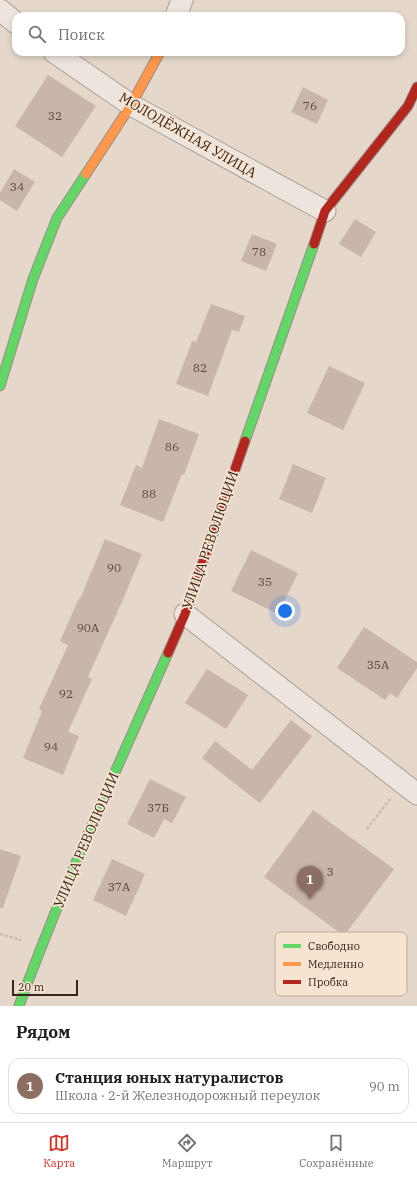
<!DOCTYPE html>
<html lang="ru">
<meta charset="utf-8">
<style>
:root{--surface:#fff;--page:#f6f6f6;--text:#202124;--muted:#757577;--line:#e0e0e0;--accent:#d93025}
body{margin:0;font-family:"IBM Plex Serif",serif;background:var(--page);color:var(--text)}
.scale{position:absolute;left:12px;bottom:10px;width:66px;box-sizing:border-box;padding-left:4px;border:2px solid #39241c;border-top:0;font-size:11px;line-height:14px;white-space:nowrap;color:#39241c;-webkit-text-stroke:3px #f7e4d0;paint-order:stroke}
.you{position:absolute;left:285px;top:611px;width:14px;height:14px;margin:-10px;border:3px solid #fff;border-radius:50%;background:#1a73e8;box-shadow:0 0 0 6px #1a73e833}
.badge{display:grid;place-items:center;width:26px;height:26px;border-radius:50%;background:var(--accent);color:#fff;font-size:13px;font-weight:700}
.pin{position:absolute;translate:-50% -33px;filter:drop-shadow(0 1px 2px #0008)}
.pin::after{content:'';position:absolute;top:21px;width:14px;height:12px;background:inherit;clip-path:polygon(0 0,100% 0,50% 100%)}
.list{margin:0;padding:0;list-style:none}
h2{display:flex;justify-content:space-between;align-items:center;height:52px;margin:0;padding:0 16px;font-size:17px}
h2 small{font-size:13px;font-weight:400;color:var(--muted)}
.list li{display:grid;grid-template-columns:26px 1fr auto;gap:12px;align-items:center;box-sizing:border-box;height:56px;margin:0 8px 8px;padding:0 8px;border:1px solid var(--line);border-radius:12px}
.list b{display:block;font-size:15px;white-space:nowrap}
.list p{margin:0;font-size:13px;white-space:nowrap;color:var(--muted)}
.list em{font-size:13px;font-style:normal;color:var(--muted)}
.icon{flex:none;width:22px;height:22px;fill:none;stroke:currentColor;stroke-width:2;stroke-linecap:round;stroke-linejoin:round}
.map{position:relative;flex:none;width:417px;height:1006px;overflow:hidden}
.search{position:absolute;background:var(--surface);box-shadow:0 2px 6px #0003;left:12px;right:12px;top:12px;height:44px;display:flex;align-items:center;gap:10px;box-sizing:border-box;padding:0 14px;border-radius:12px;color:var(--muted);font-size:15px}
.sheet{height:116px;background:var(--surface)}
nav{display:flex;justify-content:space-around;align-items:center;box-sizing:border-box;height:56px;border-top:1px solid var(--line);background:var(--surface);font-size:11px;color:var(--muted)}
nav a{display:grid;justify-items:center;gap:2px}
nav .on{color:var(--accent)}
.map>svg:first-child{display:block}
.building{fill:#c9b5ac}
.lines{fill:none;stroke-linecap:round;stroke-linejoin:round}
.street-casing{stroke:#aa9e95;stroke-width:23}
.fast-casing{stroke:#9a8d84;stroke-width:11}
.slow-casing{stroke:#9a8d84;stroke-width:11}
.jam-casing{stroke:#9a8d84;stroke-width:11}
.path{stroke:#c5bbb3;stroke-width:2.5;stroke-dasharray:3 2;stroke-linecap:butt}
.street{stroke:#ece5dd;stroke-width:21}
.fast{stroke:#63d668;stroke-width:9}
.slow{stroke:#ff974d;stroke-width:9}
.jam{stroke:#b3261e;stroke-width:9}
.labels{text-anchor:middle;stroke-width:3.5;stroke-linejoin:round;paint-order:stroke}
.number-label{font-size:12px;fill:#5d4840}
.street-label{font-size:14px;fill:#39241c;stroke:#f7e4d0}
.key{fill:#f7e4d0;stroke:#beaa9a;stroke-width:1}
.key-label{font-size:11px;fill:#39241c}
</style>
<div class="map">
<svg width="417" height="1006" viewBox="0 0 417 1006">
<rect width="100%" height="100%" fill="#e5d8cb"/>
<path class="building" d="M48 75 96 106 62 157 15 126Z
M303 87 328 100 317 124 291 112Z
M14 169 35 182 17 211 0 200V193Z
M355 219 376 232 361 257 339 244Z
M252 234 277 244 266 271 241 261Z
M211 304 245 316 239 332 232 330 208 396 176 384 192 341 196 342Z
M329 366 365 383 343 430 307 413Z
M159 419 199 434 184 475 182 474 163 522 120 505 136 465 142 468Z
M293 464 326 478 312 513 279 499Z
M105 539 142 554 124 597 88 677 92 679 68 732 79 736 63 775 23 758 42 711 39 709 68 645 60 641 79 598 80 599Z
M251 550 298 573 278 614 231 591Z
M364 627 417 662V668L397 698 390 693 385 700 337 668Z
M207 669 248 695 226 729 185 703Z
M291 720 312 736 260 803 202 758 215 741 252 770Z
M150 779 186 797 172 823 164 819 154 838 127 824Z
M313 810 394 869 344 936 264 877Z
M0 849 21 856 3 908H0Z
M112 859 145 874 126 916 93 900Z"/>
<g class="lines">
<g class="street-casing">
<path id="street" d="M0 10 16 23
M176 16 182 0
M54 52 131 105 325 211
M185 614 417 794"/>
</g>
<g class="fast-casing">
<path id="fast" d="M0 386 33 279 57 218 86 174
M245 441 314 244
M19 1006C63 886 116 770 168 653"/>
</g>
<g class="slow-casing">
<path id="slow" d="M86 174 131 105 160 52"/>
</g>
<g class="jam-casing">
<path id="jam" d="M314 244 325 211 408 106 417 87
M168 653 185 614 245 441"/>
</g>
<path class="path" d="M367 829 390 799
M0 934 21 940"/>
<use href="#street" class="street"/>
<use href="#fast" class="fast"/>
<use href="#slow" class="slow"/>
<use href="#jam" class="jam"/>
</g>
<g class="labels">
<g class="number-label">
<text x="310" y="110">76</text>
<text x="55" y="120">32</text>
<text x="17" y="191">34</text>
<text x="259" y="256">78</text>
<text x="200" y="372">82</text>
<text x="172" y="451">86</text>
<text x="149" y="498">88</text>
<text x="114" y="572">90</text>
<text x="265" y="586">35</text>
<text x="88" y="632">90А</text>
<text x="378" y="669">35А</text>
<text x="66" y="698">92</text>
<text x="51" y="751">94</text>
<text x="158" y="812">37Б</text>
<text x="330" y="876">3</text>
<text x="119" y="891">37А</text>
</g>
<g class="street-label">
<text transform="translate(188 135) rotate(30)" y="5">МОЛОДЁЖНАЯ УЛИЦА</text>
<text transform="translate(210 540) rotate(-71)" y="5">УЛИЦА РЕВОЛЮЦИИ</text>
<text transform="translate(86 840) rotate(-67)" y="5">УЛИЦА РЕВОЛЮЦИИ</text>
</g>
</g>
<rect x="275" y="932" width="132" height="64" rx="6" class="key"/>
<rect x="283" y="944" width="18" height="4" fill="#63d668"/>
<rect x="283" y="962" width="18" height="4" fill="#ff974d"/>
<rect x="283" y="980" width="18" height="4" fill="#b3261e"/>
<g class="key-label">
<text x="308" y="950">Свободно</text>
<text x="308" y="968">Медленно</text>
<text x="308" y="986">Пробка</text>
</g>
</svg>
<div class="scale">20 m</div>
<div class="you"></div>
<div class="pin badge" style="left:310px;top:899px;background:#8d6e63">1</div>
<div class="search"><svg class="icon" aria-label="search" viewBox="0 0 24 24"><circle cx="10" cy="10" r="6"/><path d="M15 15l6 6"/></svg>Поиск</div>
</div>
<section class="sheet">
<h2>Рядом<small></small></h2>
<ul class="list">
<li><span class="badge" style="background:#8d6e63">1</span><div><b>Станция юных натуралистов</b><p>Школа · 2-й Железнодорожный переулок</p></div><em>90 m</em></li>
</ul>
</section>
<nav>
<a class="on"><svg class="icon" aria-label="map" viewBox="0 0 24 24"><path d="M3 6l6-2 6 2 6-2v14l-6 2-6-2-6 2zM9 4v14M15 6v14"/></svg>Карта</a>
<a><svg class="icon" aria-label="directions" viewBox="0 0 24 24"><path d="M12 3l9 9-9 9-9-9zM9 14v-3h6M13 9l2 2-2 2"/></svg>Маршрут</a>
<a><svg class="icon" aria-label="saved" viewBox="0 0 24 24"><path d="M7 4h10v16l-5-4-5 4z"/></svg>Сохранённые</a>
</nav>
